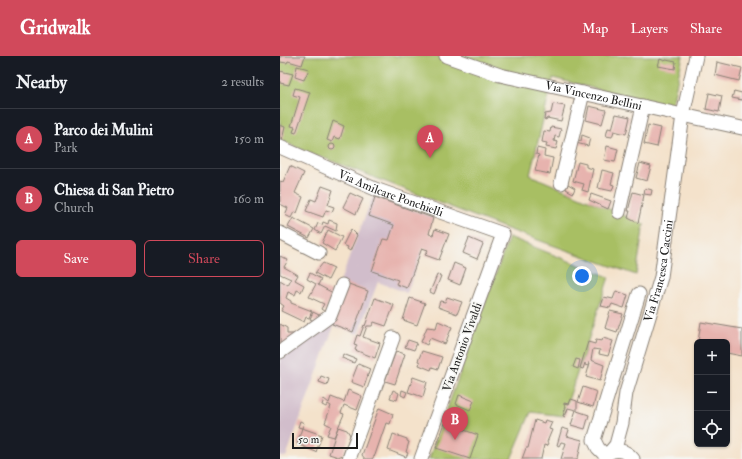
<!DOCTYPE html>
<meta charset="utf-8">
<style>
:root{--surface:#171b24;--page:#242831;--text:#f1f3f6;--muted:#9ea1a6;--line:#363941;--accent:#d1495b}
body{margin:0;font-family:"IM FELL Double Pica",serif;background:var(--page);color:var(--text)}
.controls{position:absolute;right:12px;bottom:12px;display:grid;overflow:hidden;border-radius:6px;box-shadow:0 1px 3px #0004}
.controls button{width:36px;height:36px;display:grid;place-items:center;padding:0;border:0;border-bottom:1px solid var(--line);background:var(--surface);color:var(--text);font:20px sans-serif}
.scale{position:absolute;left:12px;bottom:10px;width:66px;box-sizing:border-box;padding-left:4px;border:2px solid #1c1c1c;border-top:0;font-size:11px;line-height:14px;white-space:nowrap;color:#1c1c1c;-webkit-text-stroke:3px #f6f6f2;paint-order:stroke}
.you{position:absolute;left:302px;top:220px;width:14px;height:14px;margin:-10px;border:3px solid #fff;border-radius:50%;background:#1a73e8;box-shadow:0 0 0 6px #1a73e833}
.badge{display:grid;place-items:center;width:26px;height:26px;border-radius:50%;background:var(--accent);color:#fff;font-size:13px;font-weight:700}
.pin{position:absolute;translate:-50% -33px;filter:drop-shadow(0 1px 2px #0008)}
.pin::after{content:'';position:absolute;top:21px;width:14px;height:12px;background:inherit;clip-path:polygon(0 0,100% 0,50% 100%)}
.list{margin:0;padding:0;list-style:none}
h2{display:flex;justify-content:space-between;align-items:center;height:52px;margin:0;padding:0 16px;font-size:17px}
h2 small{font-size:13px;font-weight:400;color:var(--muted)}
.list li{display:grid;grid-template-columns:26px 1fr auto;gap:12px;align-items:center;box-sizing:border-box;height:60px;padding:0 16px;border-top:1px solid var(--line)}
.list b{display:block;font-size:15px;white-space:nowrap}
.list p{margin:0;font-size:13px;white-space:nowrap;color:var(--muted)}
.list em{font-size:13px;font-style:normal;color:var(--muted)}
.actions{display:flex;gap:8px;padding:12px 16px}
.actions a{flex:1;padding:9px 0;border:1px solid var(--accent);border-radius:6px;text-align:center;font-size:14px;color:var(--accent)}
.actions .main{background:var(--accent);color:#fff}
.icon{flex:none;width:22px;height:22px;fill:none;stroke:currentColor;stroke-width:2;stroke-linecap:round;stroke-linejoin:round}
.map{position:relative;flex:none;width:462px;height:403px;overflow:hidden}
header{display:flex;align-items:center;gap:24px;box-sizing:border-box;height:56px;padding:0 20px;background:var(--accent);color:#fff}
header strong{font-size:19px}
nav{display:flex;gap:22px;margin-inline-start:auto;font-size:14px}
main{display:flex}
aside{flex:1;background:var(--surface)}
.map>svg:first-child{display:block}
.industrial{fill:#d1bdcb}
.green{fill:#a8bf64;stroke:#626e40}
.building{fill:#e7b3ae}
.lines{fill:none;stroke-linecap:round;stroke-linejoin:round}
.minor-casing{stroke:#887f74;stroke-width:15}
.minor{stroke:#fff;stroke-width:13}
.labels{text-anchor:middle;stroke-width:3;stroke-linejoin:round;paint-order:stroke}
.street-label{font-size:12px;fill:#1c1c1c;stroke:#f6f6f2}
</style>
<header>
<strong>Gridwalk</strong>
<nav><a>Map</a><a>Layers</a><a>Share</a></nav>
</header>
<main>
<aside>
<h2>Nearby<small>2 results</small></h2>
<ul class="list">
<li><span class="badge">A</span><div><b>Parco dei Mulini</b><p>Park</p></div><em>150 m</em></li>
<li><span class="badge">B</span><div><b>Chiesa di San Pietro</b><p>Church</p></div><em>160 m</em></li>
</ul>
<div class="actions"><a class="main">Save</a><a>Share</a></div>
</aside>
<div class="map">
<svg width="462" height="403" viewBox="0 0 462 403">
<rect width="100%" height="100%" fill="#f6f6f2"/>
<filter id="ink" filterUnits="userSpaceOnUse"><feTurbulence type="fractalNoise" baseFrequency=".025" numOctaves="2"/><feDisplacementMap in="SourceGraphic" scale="8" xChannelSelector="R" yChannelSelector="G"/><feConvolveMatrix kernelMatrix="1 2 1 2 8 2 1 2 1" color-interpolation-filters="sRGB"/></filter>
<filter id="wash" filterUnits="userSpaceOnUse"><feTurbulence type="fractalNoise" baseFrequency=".012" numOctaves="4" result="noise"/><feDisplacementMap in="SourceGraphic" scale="16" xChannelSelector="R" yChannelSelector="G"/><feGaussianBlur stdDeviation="0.9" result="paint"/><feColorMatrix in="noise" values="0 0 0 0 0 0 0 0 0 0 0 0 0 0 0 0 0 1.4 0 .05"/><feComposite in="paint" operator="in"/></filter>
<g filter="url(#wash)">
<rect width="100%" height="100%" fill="#f4e2cb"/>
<path class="industrial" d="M93 140 154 161 127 237 98 226 78 278 54 270 6 401 0 400V291L47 259Z"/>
<path class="green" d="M0 0H403L391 52 273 22 250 119 364 168 356 219 230 174 39 100 38 101 0 84Z
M229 181 329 221 283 360 251 356 231 403H149Z"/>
<g id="blocks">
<path class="building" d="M0 0H25L22 9 8 5 7 7 0 6Z
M380 3 385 5 386 4 396 6 395 13 378 10Z
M437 6 462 12 459 25 435 19Z
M17 10 29 13 24 24 15 21Z
M0 15 13 18 9 29 0 27Z
M15 32 30 36 16 77 13 76 15 71 11 70 20 41 13 39Z
M454 35 462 37V44L452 42Z
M429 37 442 40 439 56 426 53Z
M273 48 285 50 281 65 267 62 266 64 264 63 265 58 271 57Z
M309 50 326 54 322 68 306 64Z
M336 58 350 61 346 78 334 75 332 81 326 80 328 72 332 73Z
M53 65 64 70 60 83 54 81 52 86 47 84Z
M0 69 5 71 2 84 0 83Z
M368 69 381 72 377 91 364 88Z
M271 71 281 73 279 81 275 80 274 85 278 86 276 93 266 91 267 87 262 86 264 75 270 76Z
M302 79 310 82 308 90 296 87 297 84 301 85Z
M49 91a3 3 0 1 1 6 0a3 3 0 1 1-6 0Z
M327 90 338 93 335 106 324 104Z
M257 92 265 94 264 100 273 102 270 118 255 115 259 99 256 98Z
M298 106 306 108V111L313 113 308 136 302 134 304 128 293 125Z
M360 107 371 110 367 125 356 122Z
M10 110 24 117 15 137 23 141 17 157 14 156 11 162 5 159 8 152 0 148V125L3 126Z
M322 114 334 117 331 128 334 129 332 135 318 132Z
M288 128 295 132 293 137 286 133Z
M42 130 53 134 48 149 54 151 52 156 46 154 43 161 26 155 31 143 36 145Z
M365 132 372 134 371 139 364 138Z
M353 136 364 139 358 167 348 162 350 155H348Z
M70 137 83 143 76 158 63 151Z
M311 138 331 145 328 153 309 144Z
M95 141 153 162 149 178 153 179 155 173 169 178 159 204 145 199 148 194 142 192 127 232 116 228 118 224 92 215 103 183 109 184 114 169 89 160Z
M13 162 34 173 29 182 8 171Z
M49 164 57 167 56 175 45 170 41 178 35 174 38 167 42 169 43 166 48 168Z
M71 173 77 179 70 195 67 193 68 191 63 189Z
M48 174 62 181 55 195 42 187Z
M189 182 203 188 197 203 183 197Z
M0 200 8 204 4 211 18 219 15 224 24 229 21 236 17 234 15 239 8 236 6 242 11 245V247L32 255 29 262 26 261 24 266 1 255 4 250 0 247V224L8 229 11 223 0 218Z
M43 207 54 212 48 224 35 217Z
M174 207 186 212 180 229 168 224Z
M30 217 41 223 38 229 53 237 45 256 41 253 44 248 29 241 36 228 27 223Z
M157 219 161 220 154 238 150 236Z
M66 227 88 235 73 276 52 268Z
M336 235 348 239 344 252 332 248 330 252 321 250 324 241 333 243Z
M167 241 182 246 177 258 158 251 160 245 165 246Z
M95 242 114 249 106 270 94 266 92 270H87L83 281 100 287 95 302 75 294 77 289 74 288 77 279 80 280 84 269 85 270Z
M130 242 145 247 137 269 123 264Z
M330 255 343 258 337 276 325 272Z
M33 256 43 261 36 266 30 263Z
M158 265 172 271 165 288 150 282 147 289 141 286 147 271 156 272Z
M421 266 462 273V300L447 297V286H418Z
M0 268 7 272V278H19L0 293Z
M323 282 333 285 328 300 319 298 320 294 313 293 311 304 324 309 320 325 306 321 310 307 309 306 308 310 305 309V307L303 313 300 312 308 286 315 288 316 284 322 285Z
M128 284 137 287 134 294 125 291Z
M116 295 125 298 115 328 105 325Z
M142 295 162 301 158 313 152 311 151 314 139 309 140 306 138 305Z
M63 298 76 303 74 307 62 302Z
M296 303 300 304 298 313 293 311Z
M78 308 90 313 84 331 71 326Z
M41 320 49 323 47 329 39 326Z
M133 321 147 326 143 341 128 336Z
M303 331 317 336 313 351 298 346Z
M68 334 82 340 77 354 64 349 61 357 64 358 54 381 47 379 51 370 45 367 51 350 48 348 46 351 42 349 44 343 49 347 51 341 64 346Z
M113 334 119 337 117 344 110 342Z
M122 334 127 336 125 341 121 339Z
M179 339 194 345 190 354 176 348Z
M291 343 297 345V355L309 359 305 373 291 369 296 354 288 352 285 361 283 360 286 350 284 349V347L289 348Z
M99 352 113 358 110 368 106 367 95 399 92 403H85L82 399Z
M255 364 264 367 265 364 272 366 269 373 272 374 267 386 268 388 267 390 264 389 261 403H242L246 392H248Z
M20 365 24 367 22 372 42 379 36 396 17 388 22 372 18 371Z
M165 367 198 379 190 403 156 392Z
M58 371 67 374 70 379 63 399 58 401 49 398Z
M282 372 289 374 287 380 302 384 298 402 296 403H281L286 387 281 386 279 390 277 389Z
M113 378 127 383V385L129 386 126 396 128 397 126 401 108 394Z"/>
</g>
</g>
<g filter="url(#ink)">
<use href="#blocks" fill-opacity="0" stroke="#887f74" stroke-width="1"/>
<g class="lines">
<g class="minor-casing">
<g id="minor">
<path id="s1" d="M166 0 220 19 462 72"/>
<path id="s2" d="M0 91 95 133 223 178 141 403"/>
<path d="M281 127 303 37"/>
<path d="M339 156 363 50"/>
<path d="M0 177 39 197"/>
<path d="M0 296 50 260 62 229"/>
<path id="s3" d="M330 396 336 389 342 367 346 337 381 221 403 59 416 0"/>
<path d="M327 398C336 392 346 394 353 403"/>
<path d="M325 399 318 392 314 384 359 238"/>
<path d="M69 403 113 282"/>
</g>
</g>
<use href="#minor" class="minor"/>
</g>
</g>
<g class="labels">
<g class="street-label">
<text dy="4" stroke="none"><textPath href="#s1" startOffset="153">Via Vincenzo Bellini</textPath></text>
<text dy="4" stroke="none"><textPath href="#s2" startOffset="120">Via Amilcare Ponchielli</textPath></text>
<text dy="4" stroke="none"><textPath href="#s3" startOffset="189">Via Francesca Caccini</textPath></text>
<text transform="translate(182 291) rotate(-70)" y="4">Via Antonio Vivaldi</text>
</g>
</g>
</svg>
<div class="controls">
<button>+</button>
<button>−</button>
<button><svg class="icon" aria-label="locate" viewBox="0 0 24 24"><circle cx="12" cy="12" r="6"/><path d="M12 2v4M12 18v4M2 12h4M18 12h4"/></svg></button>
</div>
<div class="scale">50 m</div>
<div class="you"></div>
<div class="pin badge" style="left:150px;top:102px">A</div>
<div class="pin badge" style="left:175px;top:384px">B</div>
</div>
</main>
